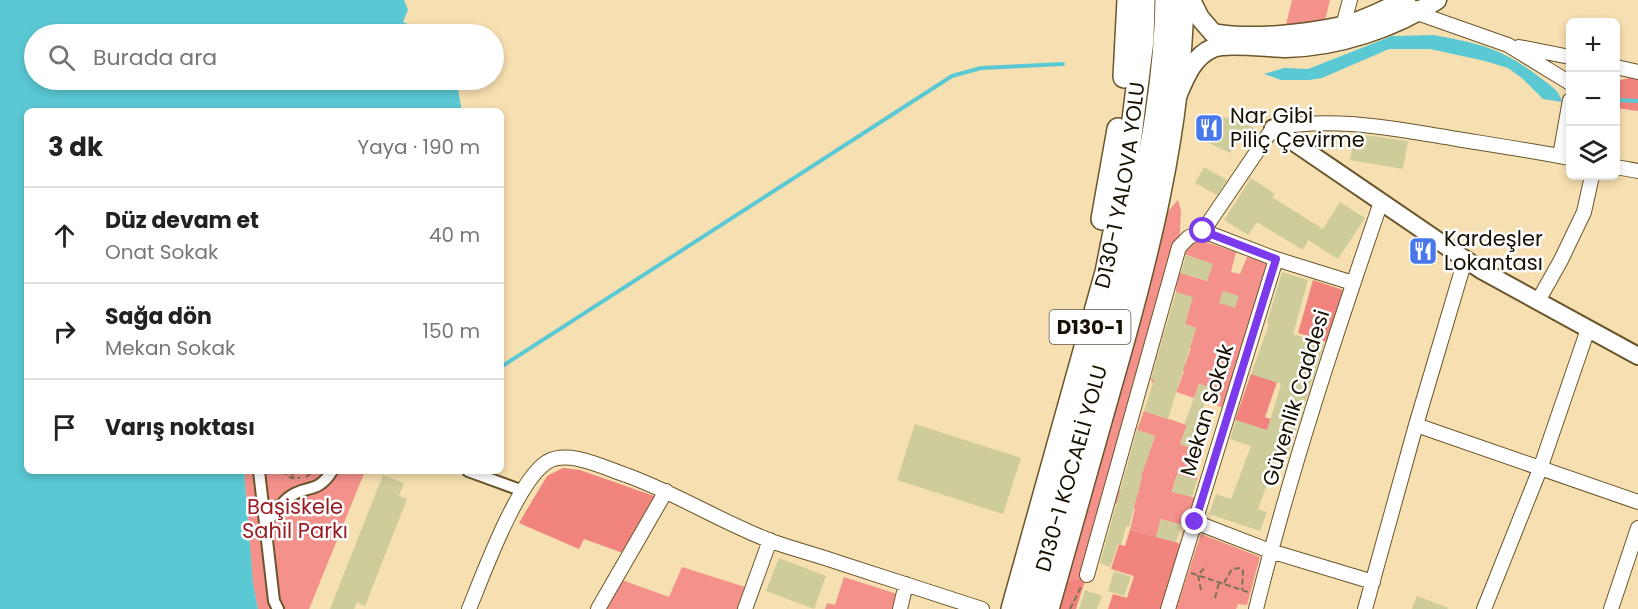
<!DOCTYPE html>
<html lang="tr">
<meta charset="utf-8">
<style>
:root{--surface:#fff;--page:#f6f6f6;--text:#222;--muted:#767676;--line:#e0e0e0}
body{margin:0;font-family:Poppins,sans-serif;background:var(--page);color:var(--text)}
.controls{position:absolute;right:18px;top:18px;display:grid;overflow:hidden;border-radius:9px;box-shadow:0 3px 9px #0003}
.controls button{width:54px;height:54px;display:grid;place-items:center;padding:0;border:0;border-bottom:2px solid var(--line);background:var(--surface);color:var(--text);font:30px sans-serif}
.stop{position:absolute;width:18px;height:18px;margin:-14px;border:4px solid #7c3aed;border-radius:50%;background:#fff}
.stop.end{background:#7c3aed;border-color:#fff;box-shadow:0 2px 6px #0008}
.list{margin:0;padding:0;list-style:none}
h2{display:flex;justify-content:space-between;align-items:center;height:78px;margin:0;padding:0 24px;font-size:26px}
h2 small{font-size:20px;font-weight:400;color:var(--muted)}
.list li{display:grid;grid-template-columns:39px 1fr auto;gap:18px;align-items:center;box-sizing:border-box;height:96px;padding:0 24px;border-top:2px solid var(--line)}
.list b{display:block;font-size:22px;white-space:nowrap}
.list p{margin:0;font-size:20px;white-space:nowrap;color:var(--muted)}
.list em{font-size:20px;font-style:normal;color:var(--muted)}
.icon{flex:none;width:33px;height:33px;fill:none;stroke:currentColor;stroke-width:2;stroke-linecap:round;stroke-linejoin:round}
.map{position:relative;flex:none;width:1638px;height:609px;overflow:hidden}
.search{position:absolute;background:var(--surface);box-shadow:0 3px 9px #0003;left:24px;top:24px;width:480px;height:66px;display:flex;align-items:center;gap:15px;box-sizing:border-box;padding:0 21px;border-radius:33px;color:var(--muted);font-size:22px}
.panel{position:absolute;background:var(--surface);box-shadow:0 3px 9px #0003;left:24px;top:108px;width:480px;height:366px;border-radius:9px}
.map>svg:first-child{display:block}
.green{fill:#f3918a}
.forest{fill:#f1847d}
.water{fill:#5ac9d4}
.lines{fill:none;stroke-linecap:round;stroke-linejoin:round}
.stream{stroke:#5ac9d4;stroke-width:4}
.building{fill:#cfcc9b}
.pedestrian-casing{stroke:#6a562b;stroke-width:14}
.minor-casing{stroke:#6a562b;stroke-width:16}
.tertiary-casing{stroke:#6a562b;stroke-width:20}
.secondary-casing{stroke:#6a562b;stroke-width:21}
.trunk-casing{stroke:#6a562b;stroke-width:24}
.path{stroke:#807153;stroke-width:2;stroke-dasharray:6 3;stroke-linecap:butt}
.pedestrian{stroke:#fff;stroke-width:10}
.minor{stroke:#fff;stroke-width:14}
.tertiary{stroke:#fff;stroke-width:16}
.secondary{stroke:#fff;stroke-width:18}
.trunk{stroke:#fff;stroke-width:21}
.route{stroke:#7c3aed;stroke-width:8}
.labels{text-anchor:middle;stroke-width:5;stroke-linejoin:round;paint-order:stroke}
.shield{fill:#fff;stroke:#5d584d;stroke-width:1.5}
.shield-label{font-size:20px;font-weight:bold;fill:#181001}
.poi-label{font-size:21px;fill:#181001;stroke:#fff;text-anchor:start}
.street-label{font-size:21px;fill:#181001;stroke:#fff}
.park-label{font-size:21px;fill:#991d23;stroke:#fff}
</style>
<div class="map">
<svg width="1638" height="609" viewBox="0 0 1638 609">
<rect width="100%" height="100%" fill="#f6dfb0"/>
<path class="green" d="M1292 0H1330L1323 28 1284 33Z
M1178 200 1181 211 1179 247 1087 575 1060 585 1158 231 1169 210Z
M1196 241H1202L1236 252 1231 272 1240 274 1247 257 1271 263 1226 409 1211 403 1215 389 1199 384 1194 398 1153 384 1150 378 1178 388 1184 371 1156 361 1157 356 1185 365 1191 348 1163 339 1162 335 1191 344 1196 328 1185 324 1192 298 1176 292 1178 272 1207 281 1212 264 1184 254Z
M1144 411 1187 425 1180 444 1198 451 1197 480 1177 475 1172 491 1199 499 1189 527 1161 519 1156 537 1130 530 1135 509 1114 503 1117 489 1138 494 1141 476 1155 436 1137 430Z
M244 471H365L309 609H258L253 583Z
M1201 534 1260 557 1247 605 1238 604 1236 609H1176Z
M682 567 745 587 737 609H607L622 580 669 597Z
M844 577 897 594 892 609H825L827 603 835 605Z"/>
<path class="forest" d="M1638 76V111L1616 108V81Z
M1313 280 1343 290 1326 342 1298 333Z
M1251 374 1277 382 1265 417 1296 428 1293 439 1267 430 1261 449V429L1235 420Z
M563 468 580 470 654 496 623 553 584 539 579 549 519 523 547 476Z
M1130 530 1176 542 1183 546 1162 609H1108L1113 594 1127 598 1134 576 1111 569 1119 544 1125 546Z
M1087 575 1076 609H1053L1060 585Z"/>
<path class="water" d="M0 0H404L408 10 403 22 428 33 434 24 445 30 446 34H34V80H456L462 111H27V471H244L253 583 258 609H0Z
M1434 35C1481 44 1502 48 1542 79 1552 87 1559 90 1562 102L1543 99 1523 79 1508 68 1485 61 1430 49H1389L1322 78 1309 80H1281L1264 74 1284 68 1308 69 1392 36Z"/>
<g class="lines">
<path class="stream" d="M1616 100 1638 101
M501 367 952 76 981 68 1063 64"/>
</g>
<path class="building" d="M1214 116 1235 119 1260 131 1250 146 1237 139 1230 153 1209 143 1214 131 1198 124Z
M1355 134 1408 141 1403 169 1350 160Z
M1204 167 1227 180 1217 195 1195 183Z
M1251 178 1275 194 1272 197 1323 229 1340 202 1365 218 1338 259 1308 240 1303 250 1257 222 1248 235 1224 220Z
M1186 255 1213 264 1207 281 1181 273Z
M1282 272 1308 280 1293 334 1324 344 1287 457 1278 454 1258 509 1267 512 1260 531 1209 514 1216 494 1231 499 1251 446 1230 439 1236 420 1267 430 1277 398 1281 384 1251 374 1269 324 1267 323Z
M1223 291 1239 296 1235 308 1219 303Z
M1176 292 1193 297 1185 324 1196 328 1168 419 1144 411 1154 380 1151 379Z
M1199 384 1216 389 1211 403 1205 402 1197 429 1206 431 1198 451 1180 444 1187 425H1184Z
M915 424 1021 458 1003 514 897 480Z
M1137 430 1155 436 1141 477H1142L1129 527 1126 526 1121 545 1118 544 1110 567 1100 563Z
M1177 474 1197 480 1192 497 1172 492Z
M383 475 404 483 399 496 407 499 365 606 357 602 354 609H330Z
M1161 519 1181 525 1176 542 1156 537Z
M779 558 826 576 814 609 766 591Z
M1114 571 1131 577 1124 596 1108 591Z
M1085 590 1102 596 1097 609H1079Z
M1417 596 1448 608 1447 609H1412Z"/>
<g class="lines">
<g class="pedestrian-casing">
<path id="pedestrian" d="M259 471 274 601 278 609
M468 471 523 491
M265 523C273 515 280 505 288 498 305 484 317 495 332 471"/>
</g>
<g class="minor-casing">
<path id="minor" d="M1416 8 1417 13 1508 45 1570 83
M1341 33 1350 0
M1519 47 1570 57
M1616 67 1638 72
M1560 156 1570 100
M1616 167 1638 171
M1203 231 1273 128C1335 116 1395 129 1457 139 1494 145 1533 151 1570 158
M1538 301 1561 260 1584 212 1592 176
M1416 425 1638 502
M1195 522 1270 551 1373 582
M1087 575 1179 247 1189 237 1203 231 1276 259 1353 283
M469 609C483 575 517 481 547 462 569 449 604 468 626 475 676 493 721 522 771 541 793 549 817 555 840 563 887 578 935 594 982 609
M598 609 666 491
M745 609 770 540
M900 609 906 584
M1168 609 1276 259
M1256 609C1290 472 1335 336 1381 202
M1365 609 1416 425 1465 260
M1484 609 1540 469 1588 329
M1611 609 1638 528"/>
</g>
<g class="tertiary-casing">
<path id="tertiary" d="M1273 128 1481 270 1638 356"/>
</g>
<g class="secondary-casing">
<path id="secondary" d="M1191 0 1200 18 1213 33C1251 40 1304 34 1342 26 1364 21 1385 9 1406 0
M1178 94C1186 75 1194 56 1213 48 1226 42 1269 48 1286 48 1337 47 1395 28 1437 0"/>
</g>
<g class="trunk-casing">
<g id="trunk">
<path d="M1124 77 1128 0"/>
<path d="M1102 219 1118 129"/>
<path id="s1" d="M1012 609 1106 272 1127 167 1143 40 1144 0"/>
<path id="s2" d="M1032 609C1067 481 1107 355 1135 226 1151 152 1165 76 1166 0"/>
<path d="M1048 609C1069 533 1091 458 1112 382 1148 257 1180 131 1183 0"/>
</g>
</g>
<path class="path" d="M282 471 291 478H300
M306 477 314 471
M292 479 293 471
M1191 573 1248 592
M1224 583 1232 569 1240 568 1243 571 1242 590
M1201 590 1198 575 1206 566
M1215 598 1219 583
M1070 609 1082 585"/>
<use href="#pedestrian" class="pedestrian"/>
<use href="#minor" class="minor"/>
<use href="#tertiary" class="tertiary"/>
<use href="#secondary" class="secondary"/>
<use href="#trunk" class="trunk"/>
</g>
<g class="lines">
<path class="route" d="M1195 522 1276 259 1203 231"/>
</g>
<defs>
<g id="restaurant-square" transform="scale(1.5)"><rect x="-9" y="-9" width="18" height="18" rx="4" fill="#4878ea" stroke="#fff"/><path d="M-5-6h1v4h1v-4h1v4h1v-4h1v5L-1.5 .5V6h-2V.5L-5-1ZM5-6V6H3V1.5H1.5Q1.5-4 5-6Z" fill="#fff"/></g>
</defs>
<g fill-rule="evenodd">
<use href="#restaurant-square" x="1209" y="128"/>
<use href="#restaurant-square" x="1423" y="251"/>
</g>
<g class="labels">
<rect class="shield" x="1049.5" y="310" width="81" height="34" rx="4.5"/>
<g class="shield-label">
<text x="1090" y="334">D130-1</text>
</g>
<g class="poi-label">
<text x="1230" y="123">Nar Gibi<tspan x="1230" dy="24">Piliç Çevirme</tspan></text>
<text x="1444" y="246">Kardeşler<tspan x="1444" dy="24">Lokantası</tspan></text>
</g>
<g class="street-label">
<text dy="7" stroke="none"><textPath href="#s1" startOffset="438">D130-1 YALOVA YOLU</textPath></text>
<text transform="translate(1296 398) rotate(-73)" y="7">Güvenlik Caddesi</text>
<text transform="translate(1207 410) rotate(-73)" y="7">Mekan Sokak</text>
<text dy="7" stroke="none"><textPath href="#s2" startOffset="146">D130-1 KOCAELİ YOLU</textPath></text>
</g>
<g class="park-label">
<text x="295" y="514">Başiskele<tspan x="295" dy="24">Sahil Parkı</tspan></text>
</g>
</g>
</svg>
<div class="controls">
<button>+</button>
<button>−</button>
<button><svg class="icon" aria-label="layers" viewBox="0 0 24 24"><path d="M12 4l9 5-9 5-9-5zM3 14l9 5 9-5"/></svg></button>
</div>
<div class="stop" style="left:1203px;top:231px"></div>
<div class="stop end" style="left:1195px;top:522px"></div>
<div class="search"><svg class="icon" aria-label="search" viewBox="0 0 24 24"><circle cx="10" cy="10" r="6"/><path d="M15 15l6 6"/></svg>Burada ara</div>
<section class="panel">
<h2>3 dk<small>Yaya · 190 m</small></h2>
<ul class="list">
<li><svg class="icon" aria-label="ahead" viewBox="0 0 24 24"><path d="M12 20V5M6 11l6-6 6 6"/></svg><div><b>Düz devam et</b><p>Onat Sokak</p></div><em>40 m</em></li>
<li><svg class="icon" aria-label="right" viewBox="0 0 24 24"><path d="M7 20v-9h11M14 6l5 5-5 5"/></svg><div><b>Sağa dön</b><p>Mekan Sokak</p></div><em>150 m</em></li>
<li><svg class="icon" aria-label="arrive" viewBox="0 0 24 24"><path d="M6 21V4h12l-3 4 3 4H6"/></svg><div><b>Varış noktası</b></div></li>
</ul>
</section>
</div>
